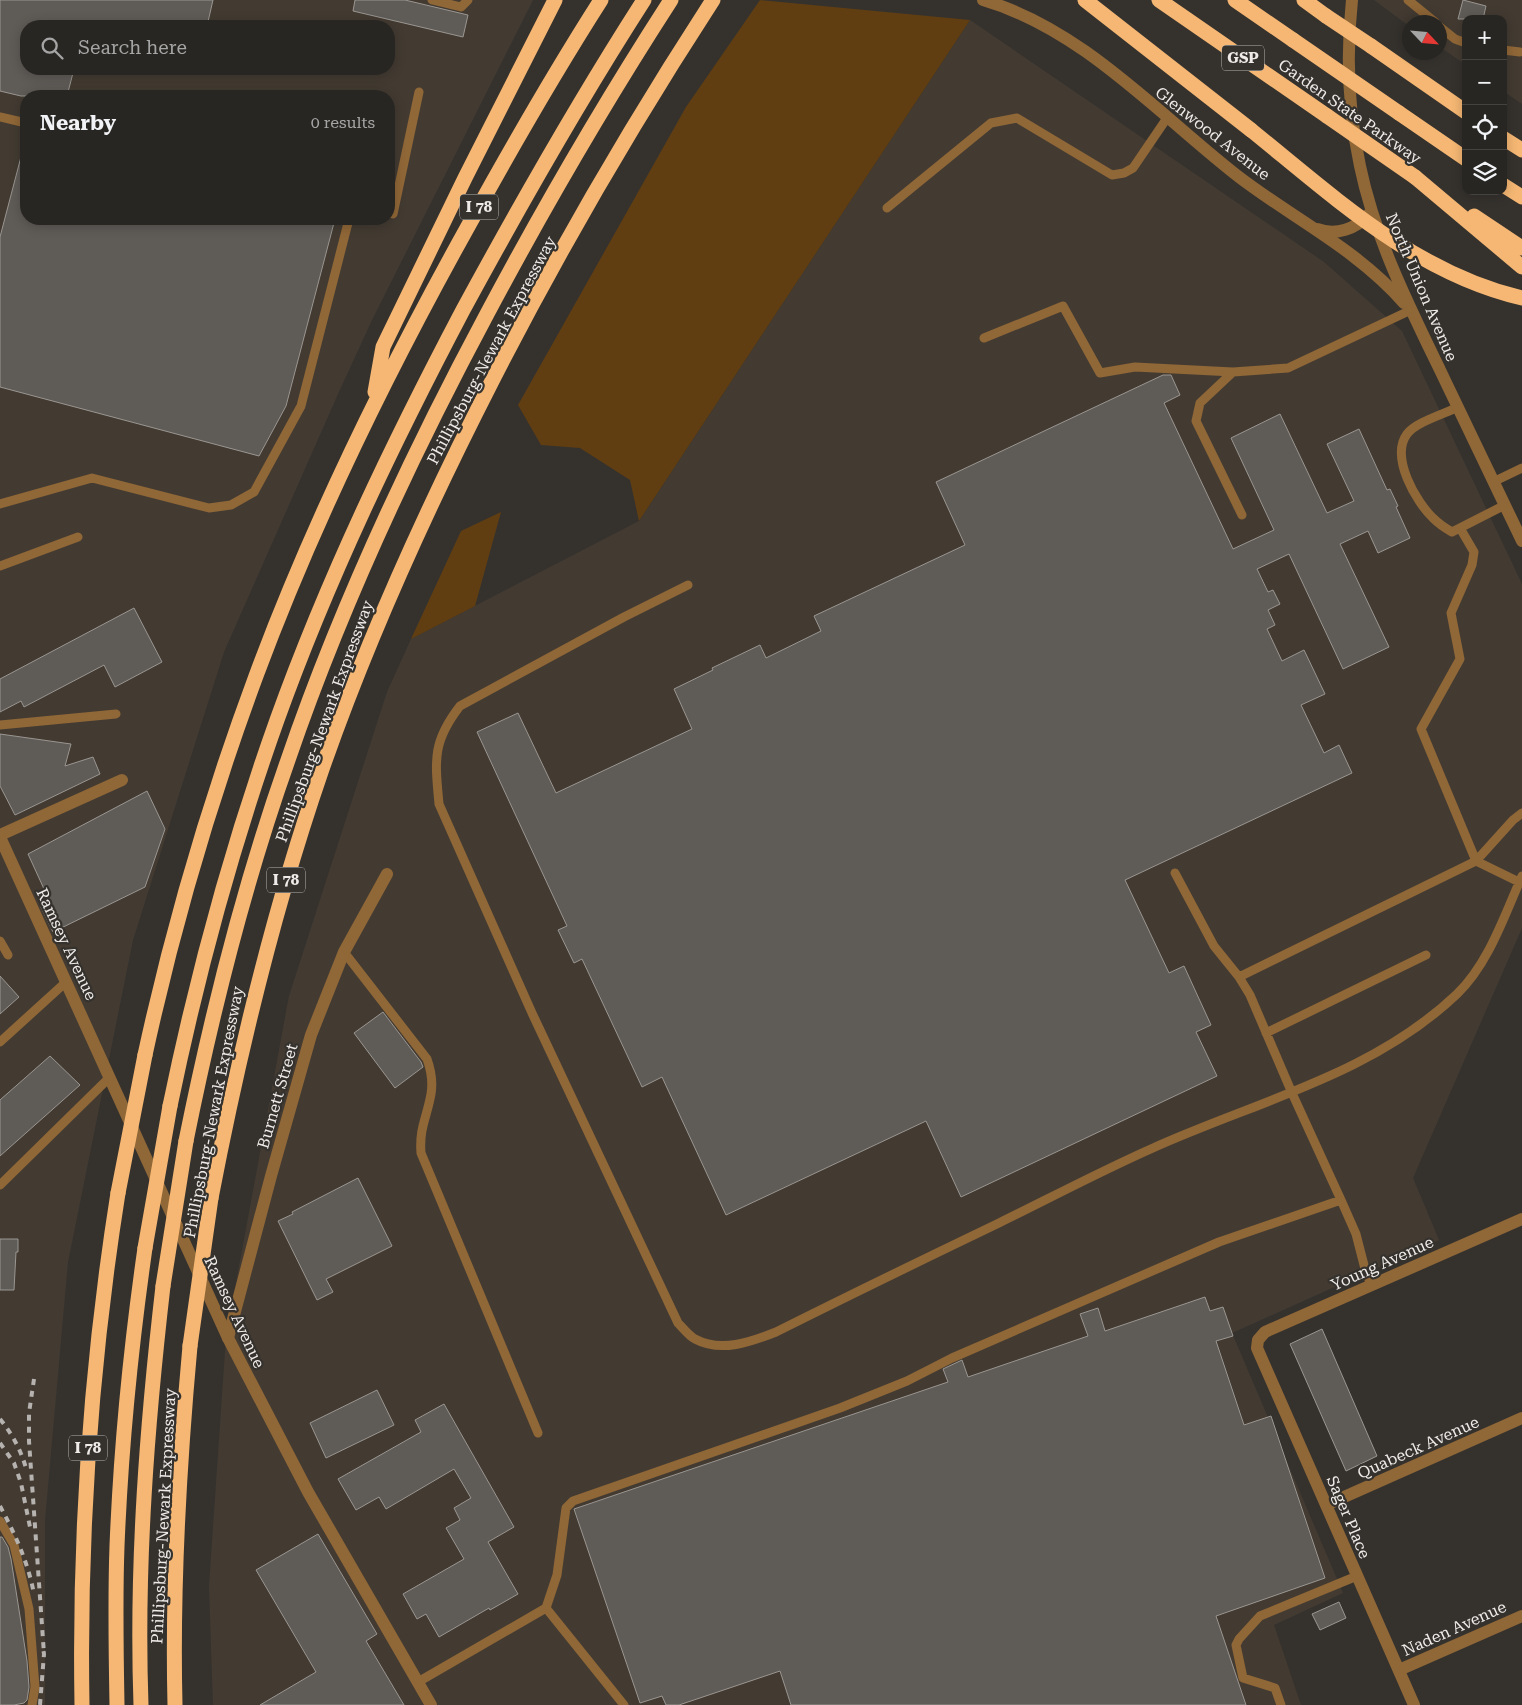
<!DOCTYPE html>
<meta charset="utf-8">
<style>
:root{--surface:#282622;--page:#302e2a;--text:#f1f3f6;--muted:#a5a5a5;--line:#444340}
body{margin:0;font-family:"Roboto Serif",serif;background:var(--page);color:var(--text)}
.controls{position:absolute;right:15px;top:15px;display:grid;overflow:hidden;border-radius:10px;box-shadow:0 2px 12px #0003}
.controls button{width:45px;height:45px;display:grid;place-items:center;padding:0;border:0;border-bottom:1px solid var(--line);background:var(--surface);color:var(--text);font:25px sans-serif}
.compass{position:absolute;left:1402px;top:15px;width:45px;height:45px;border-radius:50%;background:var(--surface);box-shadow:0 2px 12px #0003;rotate:116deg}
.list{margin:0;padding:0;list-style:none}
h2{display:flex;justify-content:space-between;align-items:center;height:65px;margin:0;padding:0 20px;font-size:21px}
h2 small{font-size:16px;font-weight:400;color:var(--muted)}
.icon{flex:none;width:28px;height:28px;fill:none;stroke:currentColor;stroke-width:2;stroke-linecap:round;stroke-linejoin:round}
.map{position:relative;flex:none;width:1522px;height:1705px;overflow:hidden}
.search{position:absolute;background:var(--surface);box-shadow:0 2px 12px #0003;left:20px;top:20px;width:375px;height:55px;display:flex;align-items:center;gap:12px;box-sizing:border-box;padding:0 18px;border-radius:20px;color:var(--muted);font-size:19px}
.panel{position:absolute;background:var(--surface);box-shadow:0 2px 12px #0003;left:20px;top:90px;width:375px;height:135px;border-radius:20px}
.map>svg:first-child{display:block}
.built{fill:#433b32;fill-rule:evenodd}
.green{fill:#603e12}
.building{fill:#5f5b57;stroke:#9a9691}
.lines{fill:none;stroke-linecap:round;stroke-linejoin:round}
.service{stroke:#906737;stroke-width:9}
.minor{stroke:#906737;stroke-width:12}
.tertiary{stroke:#906737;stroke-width:12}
.motorway{stroke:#f5b773;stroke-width:15}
.rail{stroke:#b5b2af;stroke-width:4;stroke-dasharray:6 6;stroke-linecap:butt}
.motorway-bridge{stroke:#f5b773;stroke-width:15}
.labels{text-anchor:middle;stroke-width:4.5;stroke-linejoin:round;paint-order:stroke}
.shield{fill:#35322e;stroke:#b6b4b1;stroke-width:1}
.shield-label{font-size:15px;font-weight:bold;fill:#eeebe9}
.street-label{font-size:16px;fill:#eeebe9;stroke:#35322e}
</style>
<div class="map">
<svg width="1522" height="1705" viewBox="0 0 1522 1705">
<rect width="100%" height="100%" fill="#35322e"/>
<path class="built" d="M0 0H533L372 320 338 394 224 652 133 940 68 1262 45 1520V1705H0ZM26 26H389V69H26ZM26 96H389V219H26Z
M1374 0H1522V104L1503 91V19H1466V65L1440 47V22H1410L1409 26Z
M970 20 1324 262 1402 331 1522 584V928L1413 1178 1439 1240 1232 1333 1343 1593 1274 1625 1301 1705H213L209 1586 226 1337 289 996 387 692 411 639 639 521Z"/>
<path class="green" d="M760 0 970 20 639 521 630 480 580 448 541 445 518 405 686 107Z
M501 512 475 606 411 639 461 531Z"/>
<path class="building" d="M0 0H213L207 26H26V69H74L67 96H21L0 91Z
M355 0H405L468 15 463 37 353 11Z
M1463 0 1486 6 1483 19H1458Z
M22 153H26V219H335L286 406 259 456 0 387V237Z
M1163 375H1171L1180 395 1164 403 1233 549 1274 530 1231 438 1280 414 1327 513 1354 501 1327 444 1359 429 1387 490 1390 489 1398 506 1396 507 1410 538 1378 553 1368 531 1340 544 1389 647 1343 669 1289 554 1257 569 1268 592 1273 590 1280 604 1268 610 1275 625 1267 629 1282 661 1304 650 1325 694 1301 705 1324 753 1339 745 1352 773 1125 880 1169 973 1184 966 1211 1025 1196 1032 1217 1076 961 1197 926 1121 726 1215 662 1077 642 1087 582 959 574 963 558 930 567 926 477 732 518 713 556 793 692 729 674 689 713 670 712 668 760 645 766 658 821 631 814 616 965 545 936 482Z
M134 608 162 662 115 687 104 665 24 707 21 701 0 712V679Z
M0 734 71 744 65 766 93 757 100 774 15 815 0 786Z
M147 791 165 829 145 887 53 932 41 907 50 902 28 854Z
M0 976 19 997 0 1014Z
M383 1012 421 1062 423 1067 395 1088 354 1033Z
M50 1056 80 1085 0 1156V1100Z
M358 1178 392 1246 326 1279 333 1292 317 1300 278 1221 293 1214 292 1212Z
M0 1239H18V1252H16L14 1290H0Z
M1205 1297 1210 1311 1223 1307 1233 1336 1216 1341 1244 1425 1271 1416 1325 1578 1216 1616 1246 1705H791L780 1671 679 1705H666L662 1696 640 1703 574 1509 948 1382 943 1369 962 1360 968 1377 1088 1336 1080 1314 1098 1308 1105 1331Z
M1322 1329 1377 1456 1346 1471 1290 1344Z
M377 1390 394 1425 326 1458 310 1423Z
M444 1404 514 1527 488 1542 518 1594 490 1610 489 1608 439 1637 426 1614 417 1619 403 1594 464 1559 446 1528 460 1520 454 1508 471 1498 454 1469 386 1509 379 1497 356 1510 338 1479 421 1432 415 1420Z
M318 1534 377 1634 366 1641 404 1705H260L316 1672 256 1570Z
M0 1537H2L8 1547 11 1559 27 1661 29 1687 27 1700 24 1703 14 1705H0Z
M1339 1602 1346 1618 1320 1630 1312 1614Z"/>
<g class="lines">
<path class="service" d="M432 0 461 7 468 0
M1408 0 1435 22
M1440 27 1455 39 1466 43
M1503 50 1520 52
M79 96 80 95 85 96
M0 117 26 123
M887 208 991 123 1017 118 1112 175 1124 173 1133 168 1167 118
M389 213 393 214 419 92
M984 338 1063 306 1100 373 1135 367 1233 372 1288 368 1411 310
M1233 372 1200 403 1196 421 1242 515
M1458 407C1444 414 1416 422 1407 434 1390 457 1416 502 1433 518 1439 524 1445 528 1452 532L1505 505
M1493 482 1522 468
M0 504 92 478 209 508 231 505 254 492 301 406 349 219
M1460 528 1474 552 1472 565 1451 613 1460 659 1421 729 1476 861 1513 820 1522 813
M0 566 78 537
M688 585 624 617 460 706C432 742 435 760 439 804L532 1013 678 1323C683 1328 689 1336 695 1339 721 1353 751 1342 776 1332 850 1295 924 1259 999 1223 1050 1198 1101 1171 1153 1148 1257 1101 1372 1075 1457 994 1489 963 1504 916 1522 876
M0 725 116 714
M1175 873 1214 946 1239 977
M0 941 8 955
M344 952 427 1059C431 1070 433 1082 431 1094 427 1117 419 1128 421 1153L538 1433
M1266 1033 1426 955
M0 1042 66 982
M0 1185 109 1078
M1341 1200 1292 1093 1250 995 1239 977 1476 861 1519 882
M0 1521 14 1545 29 1609 35 1687 32 1705
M546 1608 624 1705
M418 1682 546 1608 557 1575 566 1508 573 1501 840 1408 907 1381 952 1358 1219 1242 1341 1200 1356 1234 1365 1269 1371 1285
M1281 1705 1275 1688 1243 1678 1236 1645 1239 1639 1260 1616 1357 1576"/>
<path class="minor" d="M0 835 122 780
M228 1338 271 1176 311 1035 344 952 387 874
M1326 1505 1522 1418
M1399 1670 1522 1616
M1414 1705 1257 1348 1258 1340 1265 1332 1522 1219"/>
<path class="tertiary" d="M983 0C1083 29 1159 115 1239 177 1294 219 1358 250 1404 303
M1352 0C1346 56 1348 110 1360 166 1375 238 1408 304 1440 370 1467 427 1495 484 1522 541
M1317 229C1336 236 1356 229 1369 214
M0 837 228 1338 308 1492 431 1705"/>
<path class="motorway" d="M1085 0 1251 130
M1159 0 1327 116
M1235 0 1293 40
M1304 0 1326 16
M1371 46 1466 112
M1399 113 1466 159
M1503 138 1522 150
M1415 177 1522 267
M1503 185 1522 197
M1474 216 1522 248
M375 392 383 347 465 178 555 0
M145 1055C173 926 210 800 256 676 313 522 386 374 466 230 509 152 553 75 601 0
M170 1106C197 975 232 846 277 720 328 578 393 443 463 310 520 205 579 101 644 0
M186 1141C212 1012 244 884 288 760 341 605 410 458 487 314 544 207 605 102 671 0
M211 1198C239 1053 273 911 321 772 368 637 427 508 492 381 559 250 633 123 713 0
M82 1705C79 1533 91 1363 118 1193
M117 1705C116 1652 115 1599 117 1546 121 1446 131 1346 145 1248
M141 1705C136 1565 147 1425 163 1286
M175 1705C172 1585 179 1466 190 1346"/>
<path class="rail" d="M34 1379 29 1413V1441L44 1654
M0 1419C13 1435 22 1452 27 1472
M0 1443 14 1463 21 1483 30 1527
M0 1506C15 1534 28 1562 34 1594
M40 1705 44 1654 43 1648"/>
<path class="motorway-bridge" d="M1326 16 1371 46
M1293 40 1399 113
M1327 116 1415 177
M1251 130C1334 197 1415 273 1522 298
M118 1193 145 1055
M145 1248 170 1106
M163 1286 186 1141
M190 1346 211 1198"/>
</g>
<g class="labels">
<g class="shield">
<rect x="1222" y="45.5" width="42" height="25" rx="4"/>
<rect x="460" y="194.5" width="38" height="25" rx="4"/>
<rect x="267" y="867.5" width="38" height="25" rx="4"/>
<rect x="69" y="1435.5" width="38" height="25" rx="4"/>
</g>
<g class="shield-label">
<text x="1243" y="63">GSP</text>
<text x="479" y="212">I 78</text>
<text x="286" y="885">I 78</text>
<text x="88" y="1453">I 78</text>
</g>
<g class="street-label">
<text transform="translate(1350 111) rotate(35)" y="6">Garden State Parkway</text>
<text transform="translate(1213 133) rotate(38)" y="6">Glenwood Avenue</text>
<text transform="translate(1422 287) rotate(67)" y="6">North Union Avenue</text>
<text transform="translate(491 350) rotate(-62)" y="6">Phillipsburg-Newark Expressway</text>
<text transform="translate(324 721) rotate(-70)" y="6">Phillipsburg-Newark Expressway</text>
<text transform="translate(67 944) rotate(65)" y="6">Ramsey Avenue</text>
<text transform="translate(277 1096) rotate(-74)" y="6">Burnett Street</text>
<text transform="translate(213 1112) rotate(-79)" y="6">Phillipsburg-Newark Expressway</text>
<text transform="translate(1382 1263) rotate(-24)" y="6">Young Avenue</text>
<text transform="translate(235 1312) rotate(65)" y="6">Ramsey Avenue</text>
<text transform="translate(1418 1447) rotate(-24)" y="6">Quabeck Avenue</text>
<text transform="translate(163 1516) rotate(-87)" y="6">Phillipsburg-Newark Expressway</text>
<text transform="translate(1349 1517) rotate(67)" y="6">Sager Place</text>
<text transform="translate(1454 1628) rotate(-24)" y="6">Naden Avenue</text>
</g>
</g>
</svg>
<div class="controls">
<button>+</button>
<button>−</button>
<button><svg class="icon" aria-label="locate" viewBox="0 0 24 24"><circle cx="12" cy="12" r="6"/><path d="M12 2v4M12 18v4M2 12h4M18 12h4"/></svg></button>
<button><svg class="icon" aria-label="layers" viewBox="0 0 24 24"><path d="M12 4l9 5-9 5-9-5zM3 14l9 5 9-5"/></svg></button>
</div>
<svg class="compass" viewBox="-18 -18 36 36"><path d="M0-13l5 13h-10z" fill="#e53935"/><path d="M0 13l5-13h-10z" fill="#a5a5a5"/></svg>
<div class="search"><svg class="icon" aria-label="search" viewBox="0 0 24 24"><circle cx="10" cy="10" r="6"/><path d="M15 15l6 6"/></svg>Search here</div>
<section class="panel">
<h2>Nearby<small>0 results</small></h2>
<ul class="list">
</ul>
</section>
</div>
